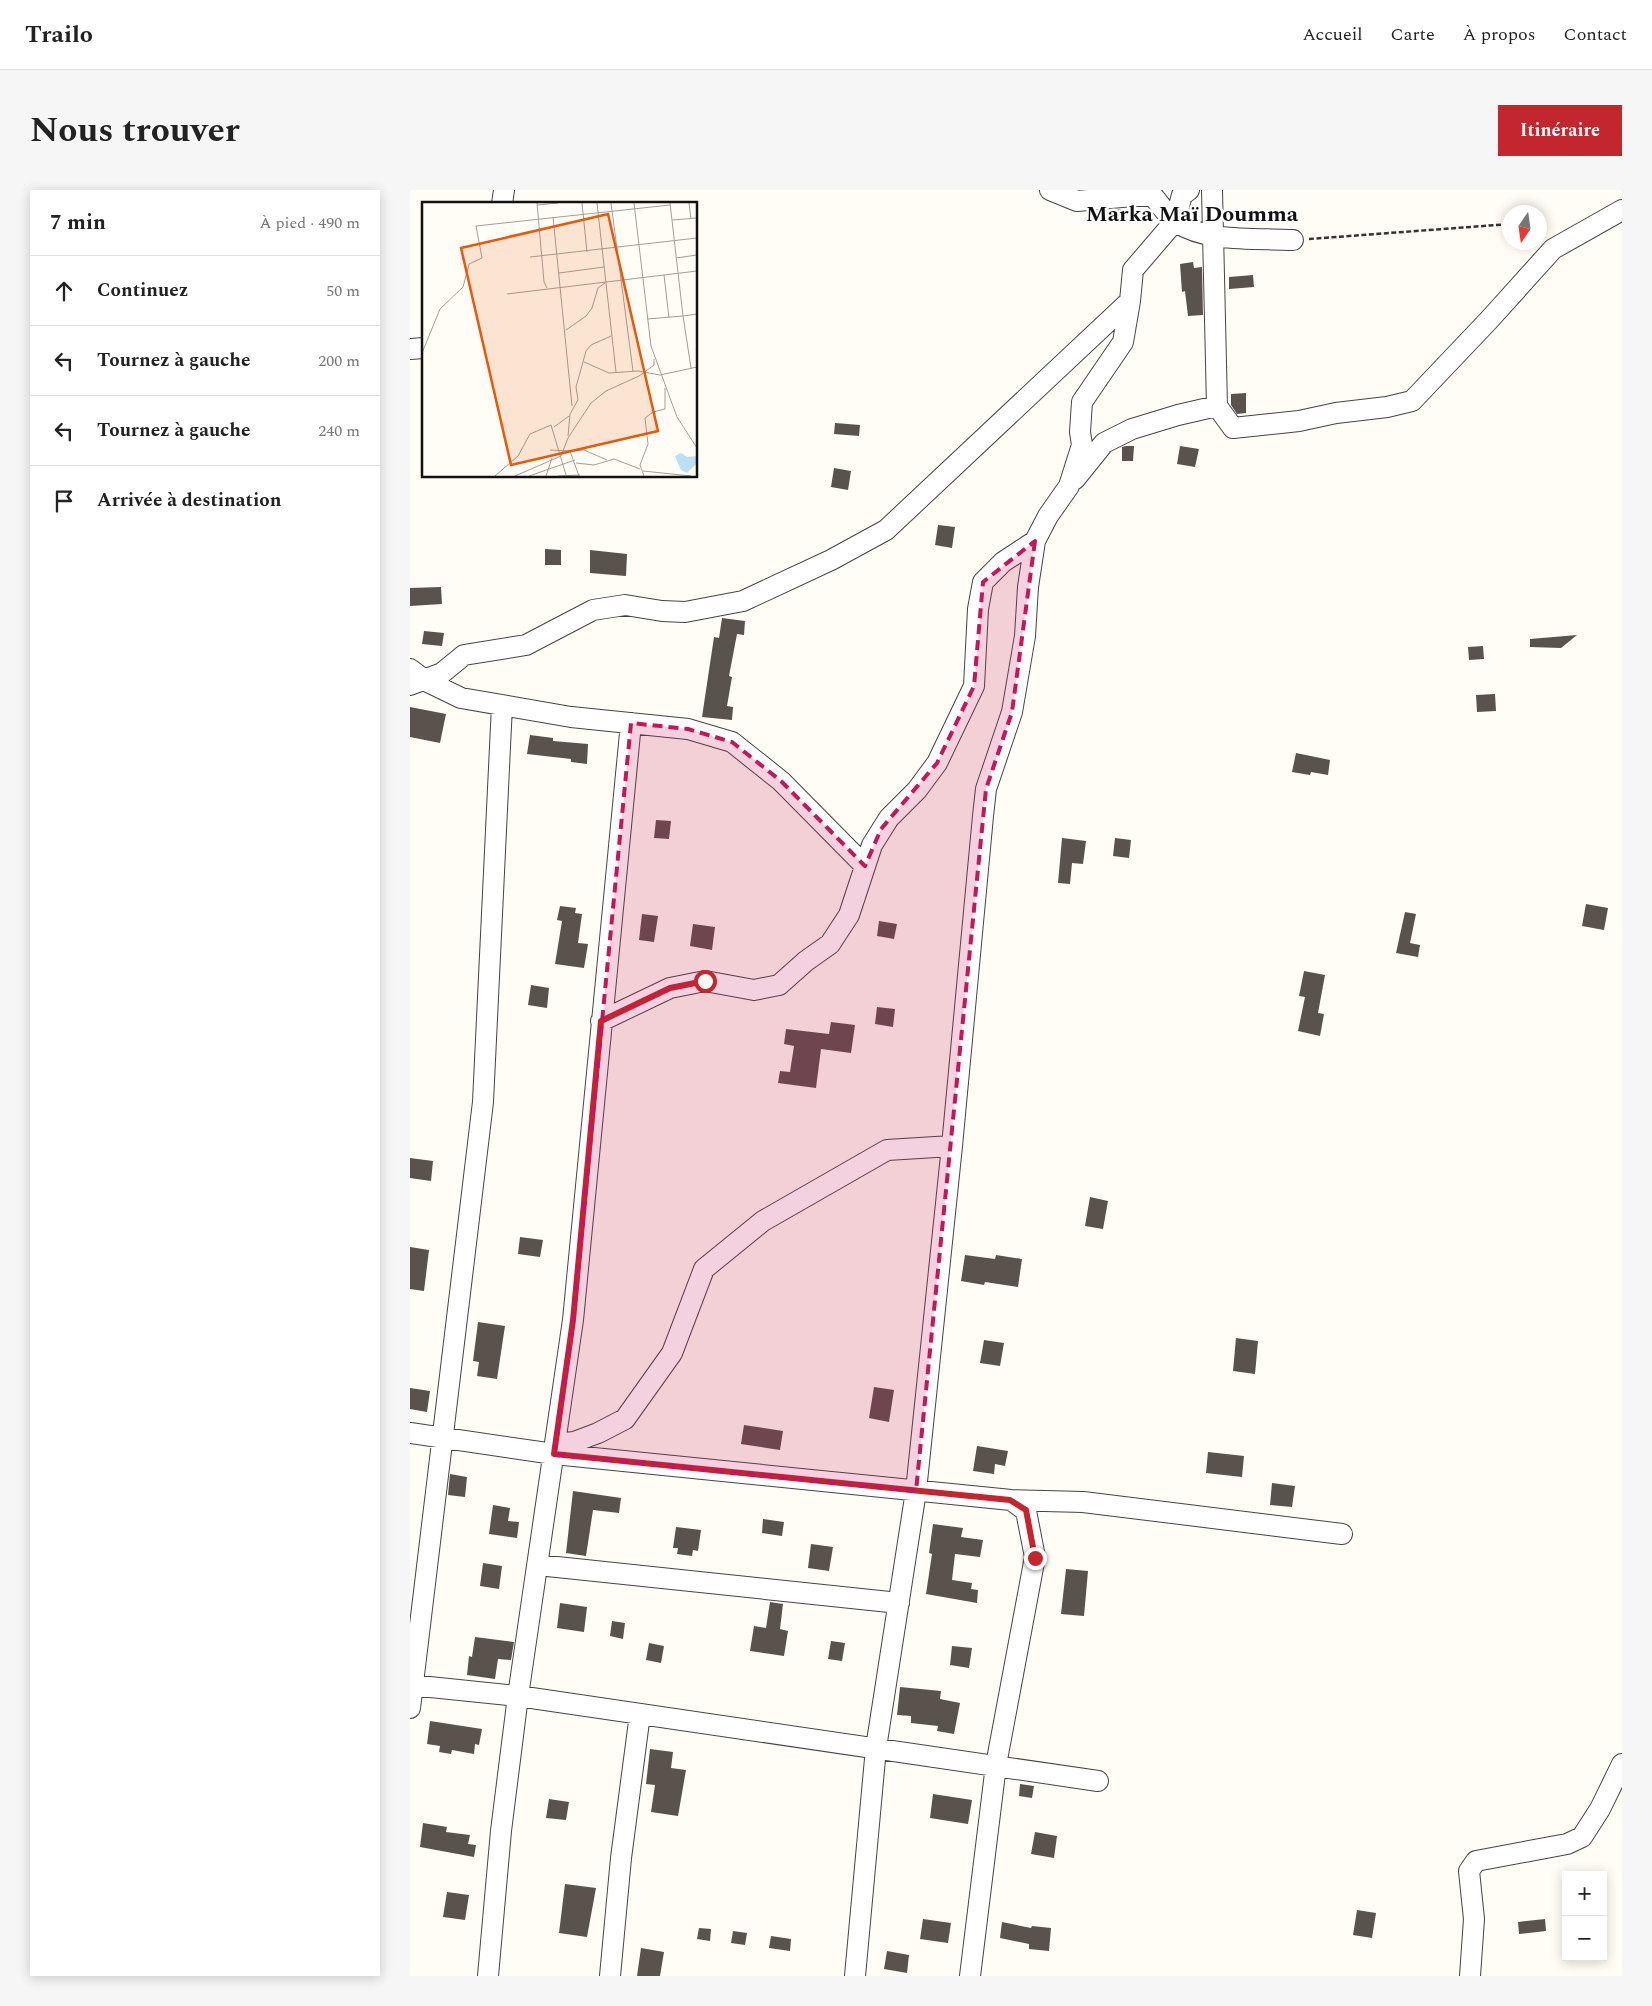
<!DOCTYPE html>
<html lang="fr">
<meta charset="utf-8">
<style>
:root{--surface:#fff;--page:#f6f6f6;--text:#222;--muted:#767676;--line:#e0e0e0;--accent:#c4262e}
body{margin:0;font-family:Spectral,serif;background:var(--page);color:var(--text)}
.controls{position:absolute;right:15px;bottom:15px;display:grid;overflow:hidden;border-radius:0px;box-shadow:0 2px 12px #0003}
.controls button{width:45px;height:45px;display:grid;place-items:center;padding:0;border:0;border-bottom:1px solid var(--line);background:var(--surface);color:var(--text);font:25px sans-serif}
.compass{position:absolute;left:1092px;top:15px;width:45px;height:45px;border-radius:50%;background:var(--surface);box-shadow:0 2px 12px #0003;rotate:193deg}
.stop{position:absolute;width:15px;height:15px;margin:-11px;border:4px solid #c4262e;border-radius:50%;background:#fff}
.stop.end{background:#c4262e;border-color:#fff;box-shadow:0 1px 5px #0008}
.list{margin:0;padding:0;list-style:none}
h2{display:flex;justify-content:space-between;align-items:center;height:65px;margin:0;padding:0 20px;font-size:21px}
h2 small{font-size:16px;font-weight:400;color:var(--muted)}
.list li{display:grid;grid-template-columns:32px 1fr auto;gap:15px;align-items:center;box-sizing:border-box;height:70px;padding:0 20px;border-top:1px solid var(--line)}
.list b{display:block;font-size:19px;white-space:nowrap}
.list em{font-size:16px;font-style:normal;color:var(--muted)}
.icon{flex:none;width:28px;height:28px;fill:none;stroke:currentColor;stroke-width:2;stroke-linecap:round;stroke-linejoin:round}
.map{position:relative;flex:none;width:1212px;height:1786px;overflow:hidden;border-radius:0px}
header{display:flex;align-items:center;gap:30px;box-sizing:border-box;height:70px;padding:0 25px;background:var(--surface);border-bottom:1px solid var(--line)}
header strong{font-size:24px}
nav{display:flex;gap:28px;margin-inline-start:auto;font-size:18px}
.intro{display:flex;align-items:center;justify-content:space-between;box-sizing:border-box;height:120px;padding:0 30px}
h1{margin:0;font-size:35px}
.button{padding:12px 22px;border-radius:0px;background:var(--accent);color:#fff;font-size:18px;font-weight:700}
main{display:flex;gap:30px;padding:0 30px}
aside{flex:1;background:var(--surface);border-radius:0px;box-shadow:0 2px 12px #0003}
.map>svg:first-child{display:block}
.building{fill:#5a524d}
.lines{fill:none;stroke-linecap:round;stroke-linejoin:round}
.minor-casing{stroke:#444;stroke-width:22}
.path{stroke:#333;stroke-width:2.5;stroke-dasharray:5 2.5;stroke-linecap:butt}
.minor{stroke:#fff;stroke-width:20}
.route{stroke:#c4262e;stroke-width:6}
.marked{fill:#c2185b;fill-opacity:0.2;stroke:#c2185b;stroke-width:4;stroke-dasharray:10 6;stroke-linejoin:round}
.labels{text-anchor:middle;stroke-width:5;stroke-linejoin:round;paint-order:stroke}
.quarter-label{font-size:22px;font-weight:bold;fill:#111;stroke:#fff}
.inset-road{fill:none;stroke:#a09f9a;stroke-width:1}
.view{fill:#e8590c;fill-opacity:0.15;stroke:#e8590c;stroke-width:2.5}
.inset-edge{fill:none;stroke:#111;stroke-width:2.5}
</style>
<header>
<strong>Trailo</strong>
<nav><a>Accueil</a><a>Carte</a><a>À propos</a><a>Contact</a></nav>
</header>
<div class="intro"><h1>Nous trouver</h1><a class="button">Itinéraire</a></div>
<main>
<aside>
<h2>7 min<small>À pied · 490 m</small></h2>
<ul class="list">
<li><svg class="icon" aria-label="ahead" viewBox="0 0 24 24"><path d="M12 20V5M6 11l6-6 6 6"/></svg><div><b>Continuez</b></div><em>50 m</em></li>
<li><svg class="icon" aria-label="left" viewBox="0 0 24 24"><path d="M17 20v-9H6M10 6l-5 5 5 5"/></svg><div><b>Tournez à gauche</b></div><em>200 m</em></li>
<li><svg class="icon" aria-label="left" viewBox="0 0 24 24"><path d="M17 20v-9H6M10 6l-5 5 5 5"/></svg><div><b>Tournez à gauche</b></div><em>240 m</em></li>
<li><svg class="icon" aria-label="arrive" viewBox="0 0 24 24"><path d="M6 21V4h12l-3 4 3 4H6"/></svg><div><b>Arrivée à destination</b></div></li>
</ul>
</aside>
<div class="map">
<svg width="1212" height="1786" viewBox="0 0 1212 1786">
<rect width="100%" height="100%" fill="#fffdf5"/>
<path class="building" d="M716 19 717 23 702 24V20Z
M783 72 784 78 792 77 793 125 778 126 775 101 772 102 770 74Z
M843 85 844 97 819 99V87Z
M836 203V223L827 224 821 215V204Z
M425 233 450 235 449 246 424 244Z
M716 256H724L723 271H712V257Z
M770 256 789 259 785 277 767 274Z
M424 278 441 281 438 300 421 297Z
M528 335 545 337 542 358 525 355Z
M135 359 151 360V375H135Z
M180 360 217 364 216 386 180 383Z
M31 397 32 414 0 416V398Z
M312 428 335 431 334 445 327 444 319 486 322 487 317 516 323 517 322 530 292 527 304 447 309 448Z
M14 441 34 443 32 456 12 454Z
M1167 445 1151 458 1120 457V449Z
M1073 456 1074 469 1059 470 1058 457Z
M1085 504 1086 521 1067 522 1066 505Z
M0 517 36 524 30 553 0 547Z
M120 545 143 548V551L178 554 177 574 161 572V569L117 564Z
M886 563 920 570 918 585 901 582 900 585 882 582Z
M246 630 261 631 259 649 244 648Z
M652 648 676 651 673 674 662 673 660 694 648 693Z
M705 648 721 650 719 668 703 666Z
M1176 714 1198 718 1194 740 1172 736Z
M150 716 166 718 165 723 172 724 168 753 178 754 174 778 145 774 152 731 147 730Z
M995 722 1006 724 1000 753 1010 755 1008 767 986 763Z
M232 724 248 726 244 752 229 750Z
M469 731 487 734 484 749 467 746Z
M283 734 305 737 302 760 280 756Z
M894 781 915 785 908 823 914 824 910 846 888 841 895 807 889 806Z
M121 795 139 798 137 818 118 815Z
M467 817 485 819 483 837 465 834Z
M421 832 445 835 441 863 411 859 406 898 368 893 370 881 380 882 384 856 374 854 376 839 419 844Z
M0 968 23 971 21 991 0 988Z
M680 1007 698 1011 693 1039 675 1036Z
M110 1047 133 1050 130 1067 108 1064Z
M0 1057 19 1060 14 1101 0 1099Z
M555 1065 585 1069 586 1065 612 1069 608 1097 575 1092 574 1095 551 1091Z
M68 1132 95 1136 87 1189 67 1186 69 1172 63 1171Z
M826 1148 848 1151 845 1184 823 1181Z
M574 1150 594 1153 590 1176 570 1173Z
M464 1197 484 1200 479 1232 459 1228Z
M0 1198 20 1201 17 1222 0 1219Z
M334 1235 373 1241 370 1260 331 1254Z
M567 1256 598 1261 595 1276 585 1274 584 1284 563 1281Z
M798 1262 834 1266 832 1287 796 1283Z
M40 1284 57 1287 55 1307 38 1305Z
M862 1293 885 1296 882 1317 860 1315Z
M163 1301 211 1308 209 1323 183 1320 176 1366 156 1363Z
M83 1315 100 1318 98 1331 109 1332 107 1348 79 1344Z
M353 1329 374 1332 372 1346 352 1343Z
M523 1334 553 1338 551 1347 573 1350 570 1367 545 1364 542 1390 562 1393 561 1399 568 1400 567 1413 516 1404 522 1364 519 1363Z
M266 1337 291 1340 288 1361 283 1360 282 1366 267 1364 268 1358H263Z
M401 1354 423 1357 419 1381 398 1378Z
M73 1373 92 1376 89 1399 70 1396Z
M656 1379 678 1381 674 1426 651 1424Z
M360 1412 373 1414 370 1439 378 1441 374 1466 340 1461 344 1436 356 1438Z
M150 1413 177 1417 174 1442 147 1438Z
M202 1431 215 1433 213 1449 200 1446Z
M65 1447 104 1452 101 1470 88 1469 85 1489 57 1485 59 1466 62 1467Z
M421 1451 435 1453 432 1471 418 1469Z
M239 1453 254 1456 251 1473 236 1470Z
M542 1456 562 1458 559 1478 540 1475Z
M490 1497 531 1501 530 1509 550 1513 544 1544 527 1541 528 1536 501 1533V1526L487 1525Z
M20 1531 72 1539 69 1555 65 1554 64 1564 42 1560 41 1564 29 1562 30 1556 17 1554Z
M240 1559 263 1562 261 1578 276 1580 268 1626 241 1622 245 1595 236 1594Z
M610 1594 624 1596 622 1608 609 1606Z
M523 1604 562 1610 558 1634 520 1628Z
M139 1609 159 1612 156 1630 136 1628Z
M13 1633 37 1637 36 1642 60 1645 58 1654 66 1655 64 1667 10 1657Z
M625 1642 647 1646 644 1668 621 1664Z
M155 1694 186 1698 177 1747 149 1743Z
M37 1702 59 1705 55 1730 33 1727Z
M947 1720 966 1723 962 1748 943 1745Z
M513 1729 541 1733 538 1753 510 1749Z
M1135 1729 1136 1741 1109 1744 1108 1732Z
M592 1732 621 1738 622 1736 641 1738 639 1761 619 1759V1754L590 1748Z
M289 1738 301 1739 300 1751 287 1749Z
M323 1741 337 1743 335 1755 321 1753Z
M361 1746 381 1749 380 1761 359 1758Z
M231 1758 254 1762 250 1786H227Z
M477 1761 499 1765 497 1783 474 1779Z"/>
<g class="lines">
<g class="minor-casing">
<path id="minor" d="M640 0 667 11 723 6
M720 0 723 6H743C750 14 757 26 766 32 797 53 847 48 883 50
M802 0 807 216 823 238 889 231 926 223 977 217 1002 211 1079 130 1143 59 1212 20
M92 14 94 0
M0 159 14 158
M665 289 694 253 722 239 768 225 807 216
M0 479 16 491 51 508 161 527 278 539 322 552 371 591 455 676
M0 495 32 483 54 465 116 455 183 420 215 415 252 421 275 422 333 411 421 370 476 340 720 111 723 80 765 31 772 5 779 0
M191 831 260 798 295 791 344 800 369 795 396 771 420 754 439 725 462 655 479 628 507 600 527 573 564 496 568 419 573 392 593 372 625 351 638 326 659 296 672 255 670 242 672 212 713 152 720 111
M0 1243 144 1264 601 1310 673 1312 932 1344
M146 1254 164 1252 188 1243 215 1229 262 1163 294 1079 353 1031 477 960 542 956
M128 1375 489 1413
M0 1495 108 1506 688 1591
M0 1518 73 912 92 515
M78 1786 91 1641 108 1506 163 1130 221 533
M200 1786 211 1668 230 1524
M445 1786 466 1558 506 1301 542 956 573 626 576 599 602 522 615 446 618 397 625 351
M560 1786 586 1575 625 1367 616 1321 601 1310
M1060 1786 1064 1729 1059 1681 1066 1671 1157 1654 1172 1647 1190 1619 1212 1574"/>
</g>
<path class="path" d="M899 49 1100 34"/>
<use href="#minor" class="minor"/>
</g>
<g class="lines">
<path class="route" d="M295 791 260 798 191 831 163 1130 144 1264 600 1310 616 1320 625 1368"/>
</g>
<path class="marked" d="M625 351 602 522 576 599 506 1301 144 1264 163 1130 221 533 278 539 322 552 371 591 455 676 471 639 527 573 564 496 573 392Z"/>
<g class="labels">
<g class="quarter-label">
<text x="782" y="31">Marka Maï Doumma</text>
</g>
</g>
<g transform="translate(12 12)">
<rect width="275" height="275" fill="#fffdf5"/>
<path d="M259 251 265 255 275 254V261L265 271 259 268 253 254Z" fill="#b9e0f7"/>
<path class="inset-road" d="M115 1 122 80 125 86M160 1 165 50M175 1 194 170M189 1 211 169M212 1 229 144 255 215 275 246M248 1 261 114 275 112M267 1 269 17M115 3 136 1M131 15 150 204M250 18 275 16M108 55 275 36M254 56 275 53M137 71 182 65M242 73 247 116M85 92 275 69M225 117 261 114 269 166M144 128 164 114 170 106 176 86 183 81M0 151 18 107 41 85 47 62 60 56 54 24 248 3M162 160 187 171 216 169 238 173 275 165M132 225 147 214M146 234 148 212 156 198 154 185 164 149 169 143 189 134M128 248 148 249 157 274M148 249 162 248 185 258M154 261 172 263 192 257 218 267M221 269 269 274M73 274 96 254 108 232 129 223 144 273M93 274 139 254 146 236 169 201 184 189 217 174 232 163V157M107 274 153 258M124 274 130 256M136 274 158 273M222 274 218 263 226 242 223 216 231 210 243 207V186"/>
<path class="view" d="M186 12 236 229 89 263 39 46Z"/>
<rect width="275" height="275" class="inset-edge"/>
</g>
</svg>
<div class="controls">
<button>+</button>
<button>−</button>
</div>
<svg class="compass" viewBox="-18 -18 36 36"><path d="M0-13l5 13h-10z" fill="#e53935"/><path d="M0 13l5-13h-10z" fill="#767676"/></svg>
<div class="stop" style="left:295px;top:791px"></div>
<div class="stop end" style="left:625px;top:1368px"></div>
</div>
</main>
